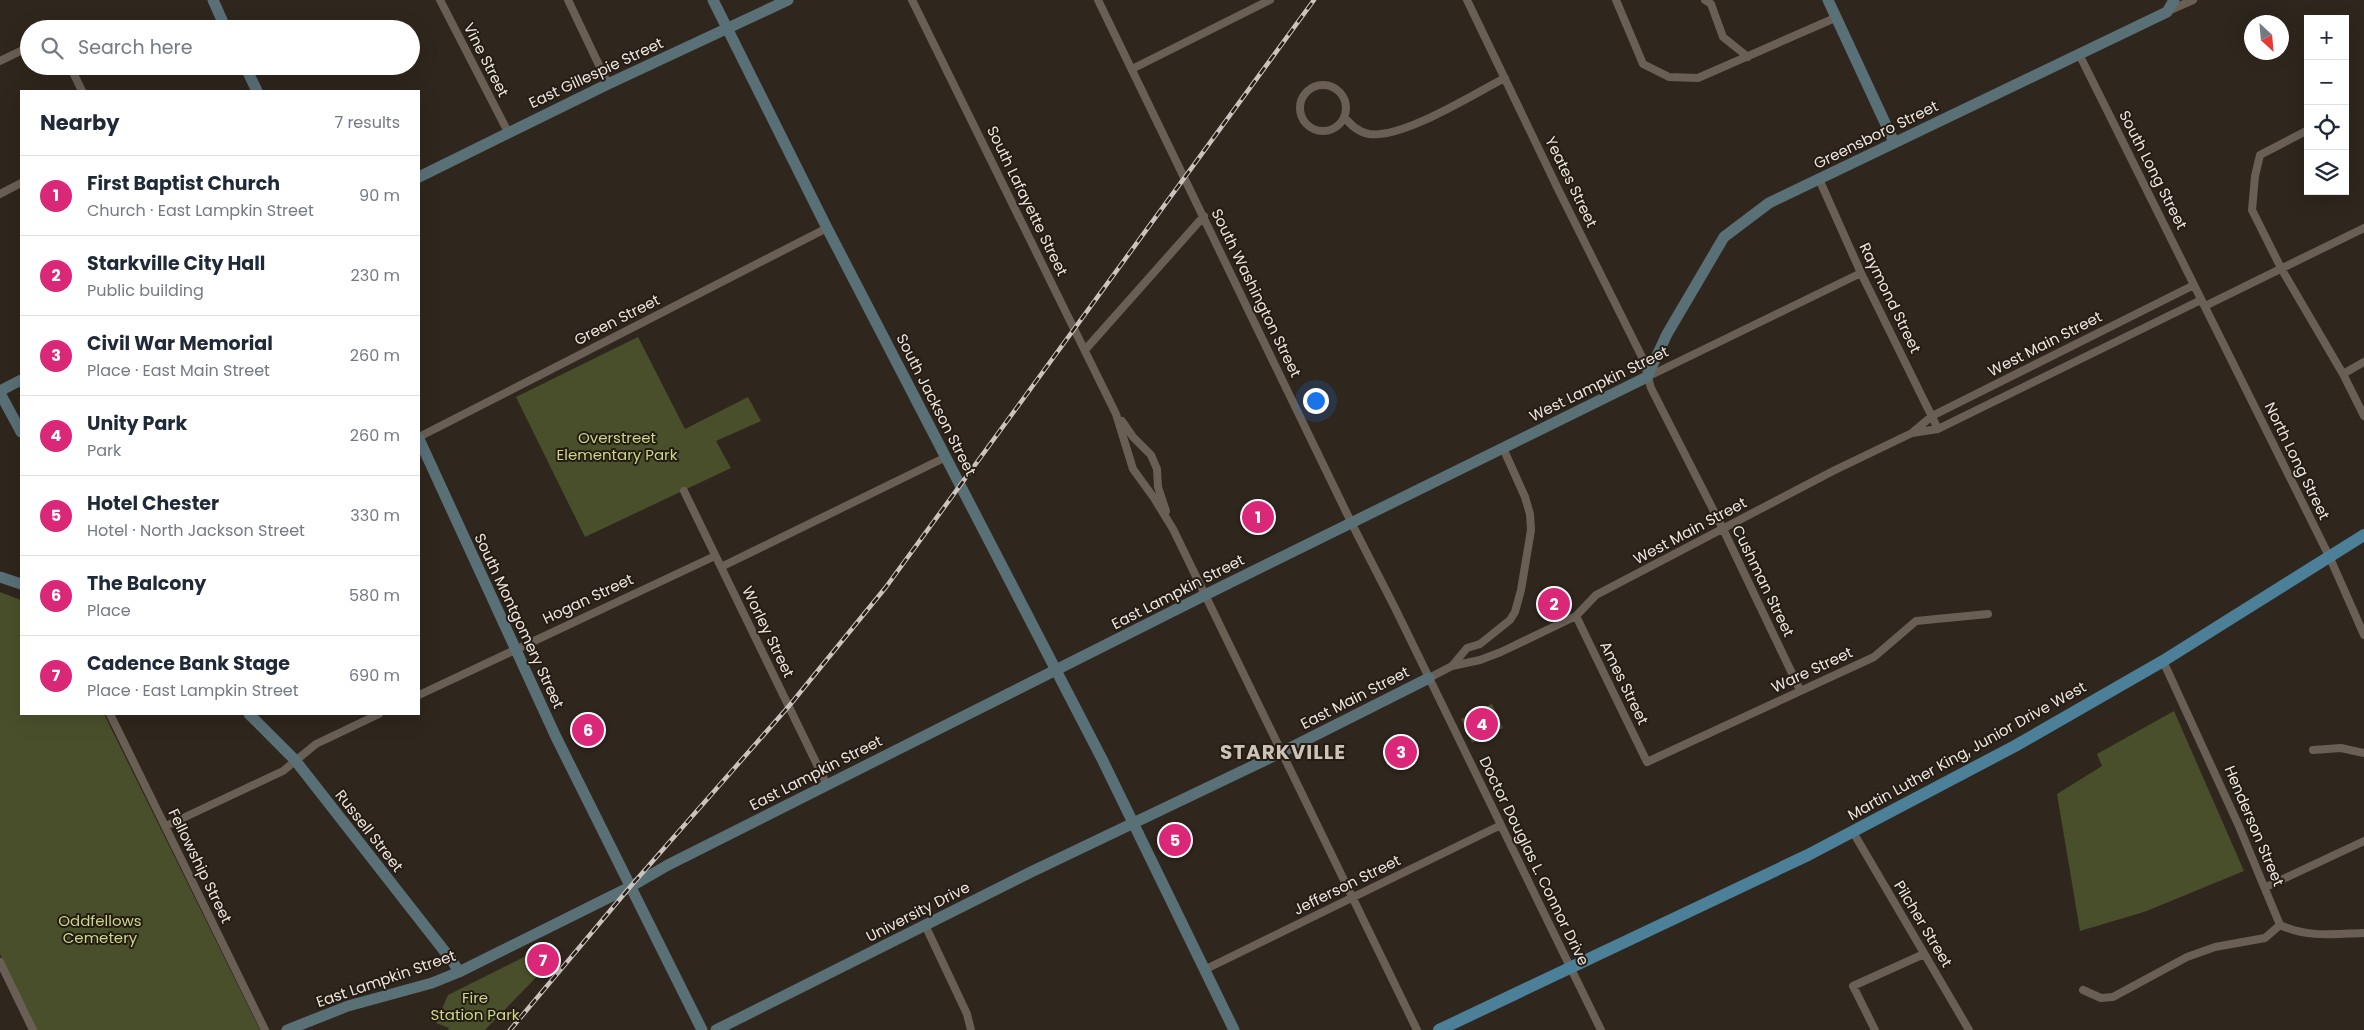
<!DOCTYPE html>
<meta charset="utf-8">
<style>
:root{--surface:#fff;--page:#f6f6f7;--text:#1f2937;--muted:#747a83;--line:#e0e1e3;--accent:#db2777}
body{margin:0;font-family:Poppins,sans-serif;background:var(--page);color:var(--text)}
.controls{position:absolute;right:15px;top:15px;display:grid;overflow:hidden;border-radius:0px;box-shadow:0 5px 20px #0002}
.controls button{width:45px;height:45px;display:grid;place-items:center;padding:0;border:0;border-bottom:1px solid var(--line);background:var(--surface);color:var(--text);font:25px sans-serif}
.compass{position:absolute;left:2244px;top:15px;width:45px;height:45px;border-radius:50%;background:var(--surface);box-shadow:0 5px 20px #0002;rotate:154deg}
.you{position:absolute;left:1315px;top:400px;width:18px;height:18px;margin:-12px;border:4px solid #fff;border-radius:50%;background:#1a73e8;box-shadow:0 0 0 8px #1a73e833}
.badge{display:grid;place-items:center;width:32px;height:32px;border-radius:50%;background:var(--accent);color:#fff;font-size:16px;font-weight:700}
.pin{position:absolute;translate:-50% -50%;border:2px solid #fff;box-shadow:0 1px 5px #0006}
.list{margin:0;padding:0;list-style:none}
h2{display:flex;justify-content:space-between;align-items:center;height:65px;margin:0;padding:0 20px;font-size:21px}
h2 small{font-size:16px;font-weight:400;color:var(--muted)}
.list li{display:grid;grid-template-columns:32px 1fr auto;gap:15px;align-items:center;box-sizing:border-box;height:80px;padding:0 20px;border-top:1px solid var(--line)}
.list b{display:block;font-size:19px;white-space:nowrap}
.list p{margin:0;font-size:16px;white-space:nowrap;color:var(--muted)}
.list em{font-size:16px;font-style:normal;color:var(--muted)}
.icon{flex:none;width:28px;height:28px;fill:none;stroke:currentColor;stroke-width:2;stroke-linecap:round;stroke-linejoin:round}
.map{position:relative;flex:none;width:2364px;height:1030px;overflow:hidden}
.search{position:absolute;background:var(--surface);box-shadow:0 5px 20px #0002;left:20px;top:20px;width:400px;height:55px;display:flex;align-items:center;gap:12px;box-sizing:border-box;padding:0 18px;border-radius:28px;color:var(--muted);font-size:19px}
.panel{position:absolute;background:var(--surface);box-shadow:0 5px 20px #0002;left:20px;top:90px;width:400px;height:625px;border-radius:0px}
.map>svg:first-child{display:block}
.green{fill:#4a4f2b}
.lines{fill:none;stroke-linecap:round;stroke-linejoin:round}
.street{stroke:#695f55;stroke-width:8}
.secondary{stroke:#5a7077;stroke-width:11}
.primary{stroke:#4b8098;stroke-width:12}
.rail-casing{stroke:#cbc4be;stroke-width:4.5}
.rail{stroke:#251c14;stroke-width:2.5;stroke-dasharray:8;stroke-linecap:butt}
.labels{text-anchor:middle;stroke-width:4;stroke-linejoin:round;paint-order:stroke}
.street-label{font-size:15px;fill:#ece6e0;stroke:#251c14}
.park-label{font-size:15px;fill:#cbd789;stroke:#251c14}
.district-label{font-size:20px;font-weight:bold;letter-spacing:1px;fill:#cec3b7;stroke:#251c14}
</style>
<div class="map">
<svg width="2364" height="1030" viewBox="0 0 2364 1030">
<rect width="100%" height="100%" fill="#2f261d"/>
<path class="green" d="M638 337 685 429 748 397 761 421 716 441 731 468 585 537 516 397Z
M0 592 21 600V714H104L260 1030H37L0 954Z
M1492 704 1503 728 1472 743 1461 719Z
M2174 711 2244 871 2144 912 2080 931 2057 794 2102 766 2097 754Z
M546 946 553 960 485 1030H448L449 1028 436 1023 448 995Z"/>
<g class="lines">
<path class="street" d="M440 0 508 132
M568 0 608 84
M912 0 1116 414 1133 469 1154 498 1173 529 1417 1030
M1098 0 1352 524 1395 608 1601 1030
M1467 0 1558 189 1643 359 1651 388 1723 529 1800 690
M1616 0 1643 64 1669 77 1698 78 1835 18
M1705 0 1711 4 1723 37 1748 57
M2168 11 2193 0
M2079 54 2330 558 2364 635
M0 61 29 47
M70 66 82 91
M1132 69 1270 0
M1300 108a23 23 0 1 1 46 0a23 23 0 1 1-46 0Z
M1344 117C1351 125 1358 132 1369 134 1403 139 1473 94 1505 78
M2308 130 2260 155 2255 176 2252 210 2281 268 2343 374 2364 416
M1819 179 1861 273 1938 429
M0 194 21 183
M2205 306 2364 228
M1085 350 1204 216
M2343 374 2364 362
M1647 377 1861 273
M1122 421 1133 437 1151 455 1157 469 1158 487 1166 511
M1913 432 1932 416 2194 285
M419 437 827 228
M684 491 827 785
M721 567 946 457
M1576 616 1647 762 1874 657 1916 621 1988 614
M2163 661 2238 824 2280 925C2308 938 2334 934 2364 933
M1452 666 1467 648 1480 644 1510 620 1515 612 1521 590 1531 530 1530 514 1525 497 1503 448
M1429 678 1452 666 1480 660 1501 652 1576 616 1596 595 1833 471 1912 433 1938 429 2201 300
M419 695 715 556
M110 714 265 1030
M2313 750 2341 748 2364 753
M166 826 283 771 316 744 379 714
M1853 832 1969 1030
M2266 887 2364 841
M925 925 967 1014 971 1030
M0 962 33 1030
M1204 970 1501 825
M2083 990 2101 998 2113 997 2187 957 2215 947 2265 938 2280 925
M1875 1030 1853 986 1924 954"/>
<path class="secondary" d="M213 0 226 29
M713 0 827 228 1102 759 1234 1030
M1828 0 1894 142
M245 66 257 91
M419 177 608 84 788 0
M0 391 21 380
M0 393 21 432
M419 439 556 737 702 1030
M0 577 21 584
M249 714 295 760 453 962 459 972
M287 1030 348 1006 432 983 459 972 630 887 668 865 1205 595 1647 377 1667 334 1724 237 1769 203 2167 12 2174 0
M716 1030 1031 872 1282 752 1429 678"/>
<path class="primary" d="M1439 1030 1808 855 2015 746 2163 661 2364 535"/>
<g class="rail-casing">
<path id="rail" d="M510 1030 630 887 789 706 886 587 1314 0"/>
</g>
<use href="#rail" class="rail"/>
</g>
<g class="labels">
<g class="street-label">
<text transform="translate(486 60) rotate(63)" y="5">Vine Street</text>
<text transform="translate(596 73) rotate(-25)" y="5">East Gillespie Street</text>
<text transform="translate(1876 135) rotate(-26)" y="5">Greensboro Street</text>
<text transform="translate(2153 170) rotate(63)" y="5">South Long Street</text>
<text transform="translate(1571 182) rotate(64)" y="5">Yeates Street</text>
<text transform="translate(1027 201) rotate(64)" y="5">South Lafayette Street</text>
<text transform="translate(1256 293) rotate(64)" y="5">South Washington Street</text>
<text transform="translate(1890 298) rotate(64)" y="5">Raymond Street</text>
<text transform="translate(617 320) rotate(-27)" y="5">Green Street</text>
<text transform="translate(2045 344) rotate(-27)" y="5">West Main Street</text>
<text transform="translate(1599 384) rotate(-26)" y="5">West Lampkin Street</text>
<text transform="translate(936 405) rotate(63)" y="5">South Jackson Street</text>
<text transform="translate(2297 461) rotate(64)" y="5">North Long Street</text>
<text transform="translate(1690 531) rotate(-28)" y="5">West Main Street</text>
<text transform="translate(1763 581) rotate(64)" y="5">Cushman Street</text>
<text transform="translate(1178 592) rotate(-27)" y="5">East Lampkin Street</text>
<text transform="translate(588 599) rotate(-25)" y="5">Hogan Street</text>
<text transform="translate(519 621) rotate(65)" y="5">South Montgomery Street</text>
<text transform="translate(768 632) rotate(64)" y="5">Worley Street</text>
<text transform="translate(1812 670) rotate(-25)" y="5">Ware Street</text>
<text transform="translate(1624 683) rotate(64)" y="5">Ames Street</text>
<text transform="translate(1355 698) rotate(-27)" y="5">East Main Street</text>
<text transform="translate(1967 751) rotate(-29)" y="5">Martin Luther King, Junior Drive West</text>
<text transform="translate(816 773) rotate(-27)" y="5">East Lampkin Street</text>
<text transform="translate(2254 826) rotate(67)" y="5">Henderson Street</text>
<text transform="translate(369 831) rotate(52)" y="5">Russell Street</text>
<text transform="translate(1534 861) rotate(64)" y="5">Doctor Douglas L. Connor Drive</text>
<text transform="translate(200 866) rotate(64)" y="5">Fellowship Street</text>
<text transform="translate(1347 885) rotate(-26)" y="5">Jefferson Street</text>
<text transform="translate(918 912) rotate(-27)" y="5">University Drive</text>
<text transform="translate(1923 924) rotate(59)" y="5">Pilcher Street</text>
<text transform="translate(386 979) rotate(-19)" y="5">East Lampkin Street</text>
</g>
<g class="park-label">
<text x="617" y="443">Overstreet<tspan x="617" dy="17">Elementary Park</tspan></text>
<text x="100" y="926">Oddfellows<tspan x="100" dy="17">Cemetery</tspan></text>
<text x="475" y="1003">Fire<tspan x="475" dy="17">Station Park</tspan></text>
</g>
<g class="district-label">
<text x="1283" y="759">STARKVILLE</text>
</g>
</g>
</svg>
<div class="controls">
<button>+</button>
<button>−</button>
<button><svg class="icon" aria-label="locate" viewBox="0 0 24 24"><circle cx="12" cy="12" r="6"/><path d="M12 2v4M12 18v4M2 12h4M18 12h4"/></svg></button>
<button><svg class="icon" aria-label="layers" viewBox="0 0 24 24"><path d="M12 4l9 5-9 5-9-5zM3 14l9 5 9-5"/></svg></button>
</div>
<svg class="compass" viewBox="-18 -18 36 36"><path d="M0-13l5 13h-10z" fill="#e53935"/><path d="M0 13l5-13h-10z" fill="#747a83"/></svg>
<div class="you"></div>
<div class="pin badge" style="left:1258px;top:517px">1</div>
<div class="pin badge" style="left:1554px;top:604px">2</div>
<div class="pin badge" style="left:1401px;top:752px">3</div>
<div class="pin badge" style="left:1482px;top:724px">4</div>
<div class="pin badge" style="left:1175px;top:840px">5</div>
<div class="pin badge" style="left:588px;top:730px">6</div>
<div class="pin badge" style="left:543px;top:960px">7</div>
<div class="search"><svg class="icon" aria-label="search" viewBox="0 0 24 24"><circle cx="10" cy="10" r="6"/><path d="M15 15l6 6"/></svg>Search here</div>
<section class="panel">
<h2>Nearby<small>7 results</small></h2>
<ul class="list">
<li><span class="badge">1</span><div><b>First Baptist Church</b><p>Church · East Lampkin Street</p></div><em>90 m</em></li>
<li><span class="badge">2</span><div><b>Starkville City Hall</b><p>Public building</p></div><em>230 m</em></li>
<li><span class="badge">3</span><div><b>Civil War Memorial</b><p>Place · East Main Street</p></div><em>260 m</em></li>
<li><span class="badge">4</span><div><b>Unity Park</b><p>Park</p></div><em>260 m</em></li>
<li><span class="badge">5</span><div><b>Hotel Chester</b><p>Hotel · North Jackson Street</p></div><em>330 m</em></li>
<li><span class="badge">6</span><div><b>The Balcony</b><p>Place</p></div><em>580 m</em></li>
<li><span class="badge">7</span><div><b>Cadence Bank Stage</b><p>Place · East Lampkin Street</p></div><em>690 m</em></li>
</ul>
</section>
</div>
